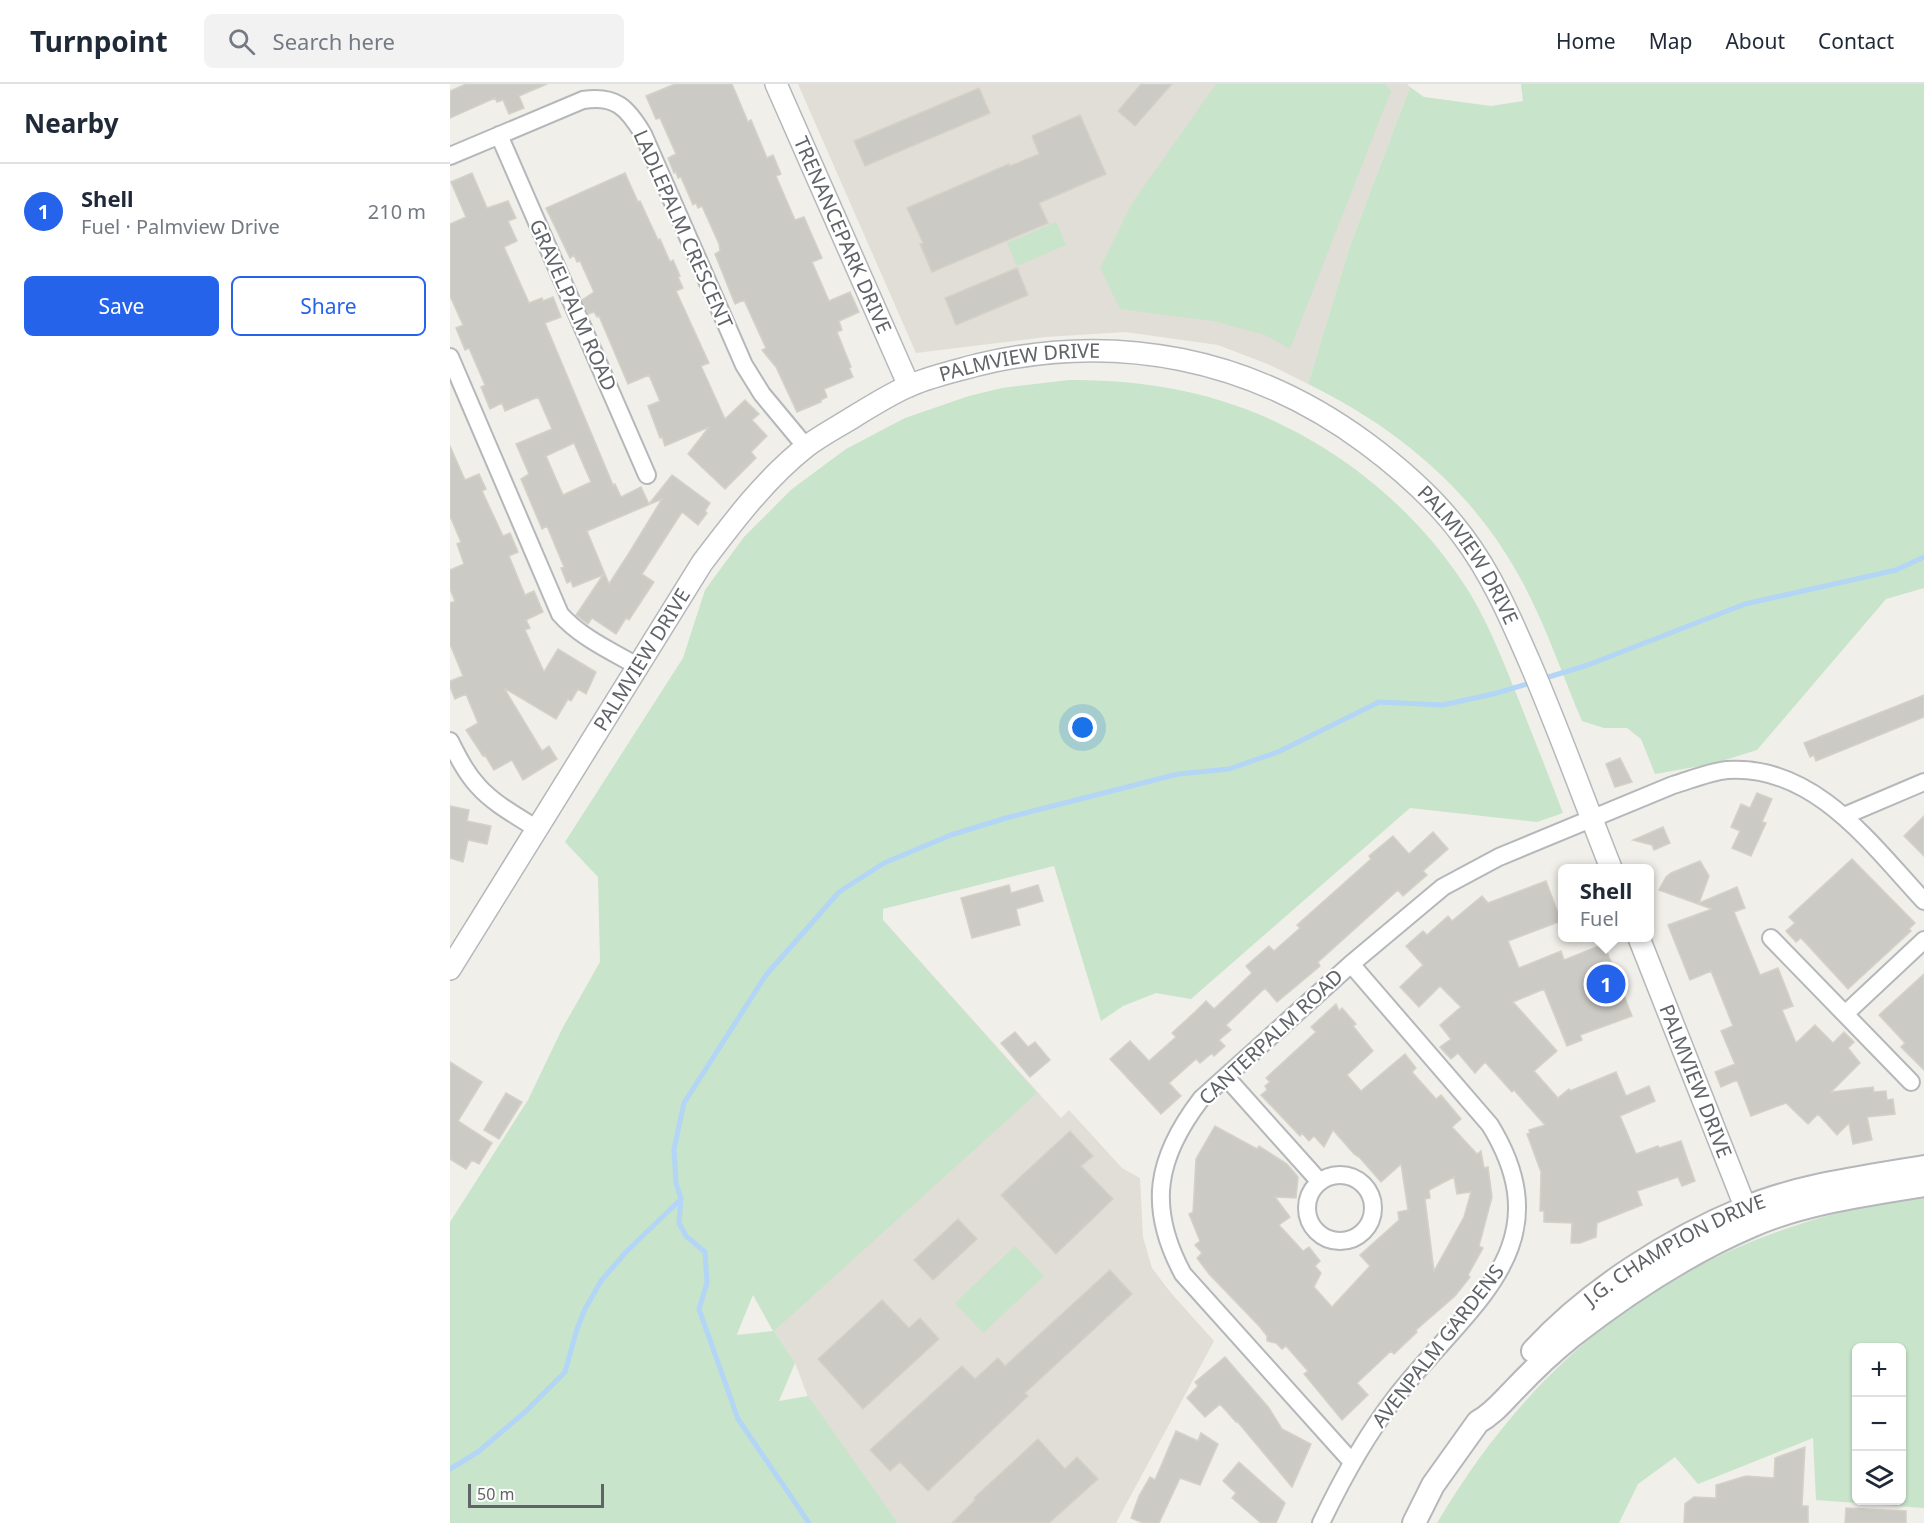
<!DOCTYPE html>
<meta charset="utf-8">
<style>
:root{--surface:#fff;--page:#f2f2f3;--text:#1f2937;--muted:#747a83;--line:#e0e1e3;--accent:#2563eb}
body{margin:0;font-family:"Noto Sans",sans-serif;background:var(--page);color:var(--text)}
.controls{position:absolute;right:18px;bottom:18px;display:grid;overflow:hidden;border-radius:9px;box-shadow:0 2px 4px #0004}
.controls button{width:54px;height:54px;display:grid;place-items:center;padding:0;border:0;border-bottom:2px solid var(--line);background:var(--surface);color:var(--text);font:30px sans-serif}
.scale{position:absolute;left:18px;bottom:15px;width:136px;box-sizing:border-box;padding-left:6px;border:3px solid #606367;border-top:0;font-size:16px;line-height:21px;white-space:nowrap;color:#606367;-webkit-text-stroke:4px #fff;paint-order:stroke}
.you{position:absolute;left:633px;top:644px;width:21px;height:21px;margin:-15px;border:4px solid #fff;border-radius:50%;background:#1a73e8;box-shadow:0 0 0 9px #1a73e833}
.badge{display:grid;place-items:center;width:39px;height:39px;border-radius:50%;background:var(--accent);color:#fff;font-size:20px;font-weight:700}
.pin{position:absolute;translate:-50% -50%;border:3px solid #fff;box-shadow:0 2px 6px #0006}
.popup{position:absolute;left:1108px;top:780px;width:96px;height:78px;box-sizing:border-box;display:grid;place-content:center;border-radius:9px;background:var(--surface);filter:drop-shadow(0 2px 4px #0005);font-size:20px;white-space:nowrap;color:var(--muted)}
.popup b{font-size:22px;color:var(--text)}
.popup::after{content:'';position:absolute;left:50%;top:100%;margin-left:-12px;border:12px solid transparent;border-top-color:var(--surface)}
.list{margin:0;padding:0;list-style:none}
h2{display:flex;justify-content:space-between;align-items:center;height:78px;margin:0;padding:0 24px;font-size:26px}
h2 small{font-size:20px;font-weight:400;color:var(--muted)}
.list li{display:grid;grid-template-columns:39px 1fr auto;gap:18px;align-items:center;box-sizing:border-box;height:96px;padding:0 24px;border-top:2px solid var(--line)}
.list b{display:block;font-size:22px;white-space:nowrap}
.list p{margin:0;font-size:20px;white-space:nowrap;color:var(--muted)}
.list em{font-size:20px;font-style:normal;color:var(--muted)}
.actions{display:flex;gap:12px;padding:18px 24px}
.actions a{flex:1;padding:14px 0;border:2px solid var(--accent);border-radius:9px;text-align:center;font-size:21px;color:var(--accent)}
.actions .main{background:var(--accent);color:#fff}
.icon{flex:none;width:33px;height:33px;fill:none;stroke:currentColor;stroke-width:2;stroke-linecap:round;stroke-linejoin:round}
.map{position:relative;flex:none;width:1474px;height:1439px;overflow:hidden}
header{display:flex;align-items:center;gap:36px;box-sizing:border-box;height:84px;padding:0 30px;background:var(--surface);border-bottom:2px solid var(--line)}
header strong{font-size:28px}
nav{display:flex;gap:33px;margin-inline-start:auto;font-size:21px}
.search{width:420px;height:54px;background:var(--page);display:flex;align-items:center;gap:15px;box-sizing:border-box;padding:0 21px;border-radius:9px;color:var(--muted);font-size:22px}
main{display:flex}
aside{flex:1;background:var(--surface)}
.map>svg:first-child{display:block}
.education{fill:#e0ded7}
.green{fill:#c8e4ca;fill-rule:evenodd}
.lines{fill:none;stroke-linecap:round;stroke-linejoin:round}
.stream{stroke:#b3d5f6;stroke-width:5}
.building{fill:#cccac5;stroke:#d4d1c7;stroke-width:1.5;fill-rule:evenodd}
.minor-casing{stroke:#b5b8bb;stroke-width:20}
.tertiary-casing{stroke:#b5b8bb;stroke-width:24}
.secondary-casing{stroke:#b5b7bb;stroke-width:26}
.minor{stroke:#fff;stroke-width:16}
.tertiary{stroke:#fff;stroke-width:21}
.secondary{stroke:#fff;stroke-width:22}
.labels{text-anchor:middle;stroke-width:4.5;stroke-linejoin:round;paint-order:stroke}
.street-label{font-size:20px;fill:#606367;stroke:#fff}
</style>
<header>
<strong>Turnpoint</strong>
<div class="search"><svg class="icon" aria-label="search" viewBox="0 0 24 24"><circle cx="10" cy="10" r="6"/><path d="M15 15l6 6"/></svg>Search here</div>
<nav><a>Home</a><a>Map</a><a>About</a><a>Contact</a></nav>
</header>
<main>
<aside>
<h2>Nearby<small></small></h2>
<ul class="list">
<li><span class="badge">1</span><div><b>Shell</b><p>Fuel · Palmview Drive</p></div><em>210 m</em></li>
</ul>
<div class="actions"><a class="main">Save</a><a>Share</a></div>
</aside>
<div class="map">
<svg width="1474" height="1439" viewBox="0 0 1474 1439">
<rect width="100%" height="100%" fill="#f0efe9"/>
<path class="education" d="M348 0H957L960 3 900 162 858 300 820 281 768 261 675 248 596 253 466 269Z
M433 836 611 1034 619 1026 672 1084 690 1094 693 1153 702 1184 721 1209 764 1257 666 1439H448L358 1313 345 1279 324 1247Z"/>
<path class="green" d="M766 0H935L941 7 840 265 815 251 764 237 670 225 650 184 681 121Z
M1071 0H1474V504L1436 515 1307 666 1262 680 1205 690 1191 655 1177 644H1154L1132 637C1111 588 1094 536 1068 490 1020 404 946 343 858 300L900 162 960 3 974 13 1041 22 1073 17Z
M606 138 616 161 567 182 557 159Z
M619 296C652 296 685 298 718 304 842 325 955 404 1021 511 1041 545 1055 582 1070 619 1084 655 1099 692 1113 729L1087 738 960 724 741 915 706 909 673 922 651 937 604 782 433 825V836L587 1009 324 1247 345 1279 329 1317 358 1312 448 1439H0V1138L78 1016 112 945 150 878 148 793 115 758 233 574 255 506 294 453 342 405 396 365 455 334 519 312 552 304ZM303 1211 323 1247 287 1251V1250Z
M1474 1111V1424L1366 1416 1363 1354 1248 1400 1225 1373 1188 1400 1169 1439H987C1099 1249 1256 1145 1474 1111ZM1406 1264H1452V1416H1406Z
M565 1162 594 1192 533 1249 505 1219Z"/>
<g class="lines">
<path class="stream" d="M1092 595 1138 581 1295 520 1446 486 1474 473
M0 1385 28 1368 75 1328 115 1288 127 1245 135 1225 151 1197 176 1168 231 1115
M359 1439 288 1335 249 1225 257 1199 255 1168 236 1152 229 1139 231 1115 226 1099 224 1065 234 1019 316 891 389 808 434 779 501 751 556 734 728 690 779 685 828 668 929 618 993 621 1043 610 1084 598"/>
</g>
<path class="building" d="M16 0H97L69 12 74 24 59 30 53 16 47 18 45 14 0 34V7Z
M225 0H282L298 38 301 36 317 74 323 71 331 90 326 92 345 136 354 133 372 174 362 178 379 217 400 208 409 228 389 237 392 246 387 248 401 283 399 284 403 293 374 305 377 313 371 316V318L347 328 326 283 312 266 316 264 294 216 285 220 265 170 270 167 269 160 252 122 248 124 246 119 243 121 231 93 228 94 226 88 224 89 218 74 226 70 210 34 206 35 196 12Z
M691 0H722L685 42 668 27Z
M529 4 540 29 415 82 404 57Z
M630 31 656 90 589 119 598 139 482 188 470 160 473 159 457 124 559 80 560 82 589 70 582 52Z
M22 89 37 124 58 117 66 134 58 137 67 157 54 163 79 219 92 214 93 217 103 213 111 233 95 239 163 401 165 400 171 413 191 403 199 420 222 391 260 419 255 427 257 429 248 441 232 428 192 490 204 498 179 536 176 534 166 550 142 534 138 540 126 531 153 491 123 503 121 497 117 499 111 484 114 483 97 442 92 445 71 395 79 390 66 360 102 345 88 313 55 327 52 319 40 325 31 303 35 301 19 264 15 266 6 244 13 241 0 212V140L16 133 1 98ZM124 359 141 398 113 411 96 372ZM212 415 179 469 159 500 137 447Z
M175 89 188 118 190 117 208 156 210 155 220 178 223 176 230 192 228 193 233 204 226 207 259 279 251 282 275 335 295 316 309 330 302 336 317 352 301 368 306 374 275 405 238 370 259 343 215 362 212 353 210 354 198 322 210 317 199 291 178 300 149 232 147 233 144 228 138 230 132 216 144 208 130 177 127 178 124 171 120 174 96 124Z
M567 184 578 211 506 241 495 214Z
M0 362 15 396 29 390 36 405 32 407 53 452 60 449 68 468 59 472 75 511 84 507 93 528 76 536 80 544 75 546 94 588 108 565 146 588 136 610 128 605 121 617 118 615 106 635 54 604 92 667 99 662 107 675 73 696 62 676 44 686 35 671 33 672 16 646 28 639 16 610 5 615 0 603V597L13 592 0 560V519L5 517 0 505V486L14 480 7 460 11 458 0 432Z
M1474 611V633L1366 677 1364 671 1360 673 1354 659Z
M1170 674 1182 698 1165 703 1156 680Z
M1307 709 1322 715 1312 738 1316 739 1301 772 1282 764 1290 747 1281 743 1291 720 1300 724Z
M0 722 19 726 17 737 41 742 37 760 18 756 13 778 0 774Z
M1474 732V772L1454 752Z
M1213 743 1220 759 1204 766 1202 761 1183 756Z
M983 748 998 765 973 787 977 791 953 812 948 806 868 878 870 882 827 918 815 904 776 941 781 946 769 956 775 962 764 972 762 969 750 979 746 975 719 999 731 1012 711 1030 660 975 680 957 699 977 726 953 722 949 746 927 756 917 764 925 802 889 796 882 819 862 824 867 850 844 847 841 921 775 919 772 943 752 959 770Z
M1402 775 1465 839 1459 845 1461 847 1398 905 1351 854 1346 858 1336 847 1345 839 1339 833Z
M1250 777 1259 792 1249 819 1287 803 1295 824 1284 828 1310 891 1328 884 1343 922 1332 926 1346 959 1365 941 1383 959 1394 948 1404 958 1398 964 1410 979 1381 1008 1423 1003 1424 1008 1436 1007 1437 1016 1443 1015 1445 1030 1417 1033 1422 1056 1403 1060 1399 1039 1387 1051 1368 1030 1358 1040 1336 1019 1301 1032 1287 996 1271 1003 1265 988 1285 980 1271 947 1283 942 1261 887 1240 896 1218 841 1262 825 1209 806 1216 793 1221 789Z
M1096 797 1111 837 1058 857 1069 884 1111 867 1114 876 1154 860 1182 932 1130 951 1132 956 1117 962 1094 905 1063 918 1107 967 1084 987 1108 1014 1119 1005 1120 1007 1166 988 1176 1012 1199 1002 1205 1017 1170 1032 1186 1070 1208 1062 1209 1064 1231 1057 1245 1097 1232 1102 1228 1093 1187 1107 1192 1121 1147 1139 1146 1153 1130 1159H1121L1122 1139 1094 1138V1127H1090L1091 1088 1077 1050 1080 1049 1079 1046 1095 1041 1064 1006 1062 1008 1035 978 1025 989 1008 969 1001 975 990 963 1001 955 990 941 1011 923 990 902 969 923 950 903 973 881 956 862 973 847 977 851 998 832 1002 837 1032 812 1038 819Z
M559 801 561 809 588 801 593 817 566 825 570 841 522 854 511 814Z
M1474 890V986L1451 963 1455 959 1429 931Z
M886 920 889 927 892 924 906 940 903 942 923 967 897 991 911 1007 955 970 966 984 962 988 986 1015 991 1011 1011 1035 1002 1043 1027 1070 1031 1067 1034 1084 1038 1083 1042 1113 1029 1162 1033 1164 1018 1191 1020 1193 1005 1212 966 1246 967 1248 944 1270 941 1267 907 1299 918 1311 892 1336 854 1290 858 1287 836 1262 832 1265 826 1259 817 1257V1252L810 1243 759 1190 747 1174 752 1169 745 1161 750 1157 739 1130 743 1128 746 1075 765 1042 807 1065 809 1062 826 1073 837 1080 848 1093 846 1114 825 1113 840 1133 829 1141 853 1167 859 1163 870 1177 865 1182 871 1189 864 1203 882 1223 920 1182 910 1171 949 1136 948 1128 958 1126 951 1080 931 1098 910 1074 904 1070 883 1046 874 1063 864 1052 859 1057 852 1049 850 1052 811 1011 817 1006 815 1002 820 998 816 994 866 948 861 943ZM1004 1093 1007 1110 1021 1108 1014 1133 984 1187 975 1115 980 1114 979 1106Z
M565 948 578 963 585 958 600 976 580 993 551 959Z
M0 978 32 998 8 1037 42 1059 29 1080 22 1076 16 1085 0 1075Z
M56 1009 72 1018 49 1055 34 1046Z
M620 1047 643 1072 631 1082 663 1115 606 1170 551 1111Z
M508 1135 527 1155 483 1196 464 1176Z
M660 1186 682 1210 575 1309 578 1312 478 1407 450 1378 440 1387 420 1366 512 1282 525 1295 548 1274 555 1282Z
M432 1216 459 1244 470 1234 489 1255 413 1325 368 1275Z
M775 1273 819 1324 832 1345 861 1360 842 1403 787 1337 786 1338 770 1320 755 1333 737 1314 748 1302 745 1298Z
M726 1347 748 1357 751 1349 768 1360 750 1401 730 1394 709 1439H693L681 1434 689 1412 700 1393 705 1396Z
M588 1355 615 1385 627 1373 648 1395 599 1439H502L525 1416 524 1414Z
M1355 1363 1352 1422H1358V1439H1234L1235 1420 1244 1413 1266 1414V1401L1296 1392 1324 1394 1325 1374Z
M789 1378 835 1419 826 1439H811L782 1414 786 1409 773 1397Z
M1396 1424 1456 1427V1439H1395Z"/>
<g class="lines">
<g class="minor-casing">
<path id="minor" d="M49 51 197 391
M0 72 133 16C165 11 177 23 193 50L294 281 312 310 356 363
M0 273 110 530C130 553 161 567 187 582
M0 657C8 673 16 689 28 702 44 720 67 732 87 745
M1394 732 1474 698
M1321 854 1461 998
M1395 930 1474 856
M776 993 870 1098
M857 1124a33 33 0 1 1 66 0a33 33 0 1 1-66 0Z
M902 1378 733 1190C697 1123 706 1074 751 1015L901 880 993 803 1049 773 1223 701C1240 696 1259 688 1277 686 1364 680 1421 760 1474 817
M871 1439C892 1395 915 1353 945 1314 1015 1223 1116 1165 1040 1041L901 880"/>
</g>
<g class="tertiary-casing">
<g id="tertiary">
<path id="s1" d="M326 0 459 302"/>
<path id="s2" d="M1189 854 1302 1140"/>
<path id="s3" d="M0 885 252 479C283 438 316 394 357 362 372 351 389 342 405 332 423 321 442 309 461 301 482 292 505 287 527 281 666 247 801 274 916 359 951 385 986 416 1012 451 1041 489 1061 535 1080 579 1109 646 1134 716 1161 784"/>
</g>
</g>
<g class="secondary-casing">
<g id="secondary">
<path id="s4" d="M1083 1267C1139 1206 1220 1155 1295 1124 1350 1101 1416 1093 1474 1083"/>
<path d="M964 1439 983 1401 1028 1338C1043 1330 1053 1317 1065 1305 1083 1286 1102 1268 1122 1252 1177 1209 1236 1170 1301 1142 1352 1119 1419 1110 1474 1101"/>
</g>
</g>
<use href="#minor" class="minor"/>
<use href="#tertiary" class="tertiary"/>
<use href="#secondary" class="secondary"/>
</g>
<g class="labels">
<g class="street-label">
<text transform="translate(233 145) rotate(66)" y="7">LADLEPALM CRESCENT</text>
<text dy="7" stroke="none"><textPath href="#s1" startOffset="165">TRENANCEPARK DRIVE</textPath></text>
<text transform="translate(123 221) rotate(66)" y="7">GRAVELPALM ROAD</text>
<text dy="7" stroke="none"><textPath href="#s3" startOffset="868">PALMVIEW DRIVE</textPath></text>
<text dy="7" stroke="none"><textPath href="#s3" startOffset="1389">PALMVIEW DRIVE</textPath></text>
<text dy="7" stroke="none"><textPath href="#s3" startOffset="364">PALMVIEW DRIVE</textPath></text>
<text transform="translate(821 953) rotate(-43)" y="7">CANTERPALM ROAD</text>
<text dy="7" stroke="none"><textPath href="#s2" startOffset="154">PALMVIEW DRIVE</textPath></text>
<text dy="7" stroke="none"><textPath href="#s4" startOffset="176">J.G. CHAMPION DRIVE</textPath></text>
<text transform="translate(988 1262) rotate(-52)" y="7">AVENPALM GARDENS</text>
</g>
</g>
</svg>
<div class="controls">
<button>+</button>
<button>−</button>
<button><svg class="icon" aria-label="layers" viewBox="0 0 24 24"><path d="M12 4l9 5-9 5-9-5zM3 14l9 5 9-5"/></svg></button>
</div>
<div class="scale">50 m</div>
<div class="you"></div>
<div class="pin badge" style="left:1156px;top:900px">1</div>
<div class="popup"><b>Shell</b>Fuel</div>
</div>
</main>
